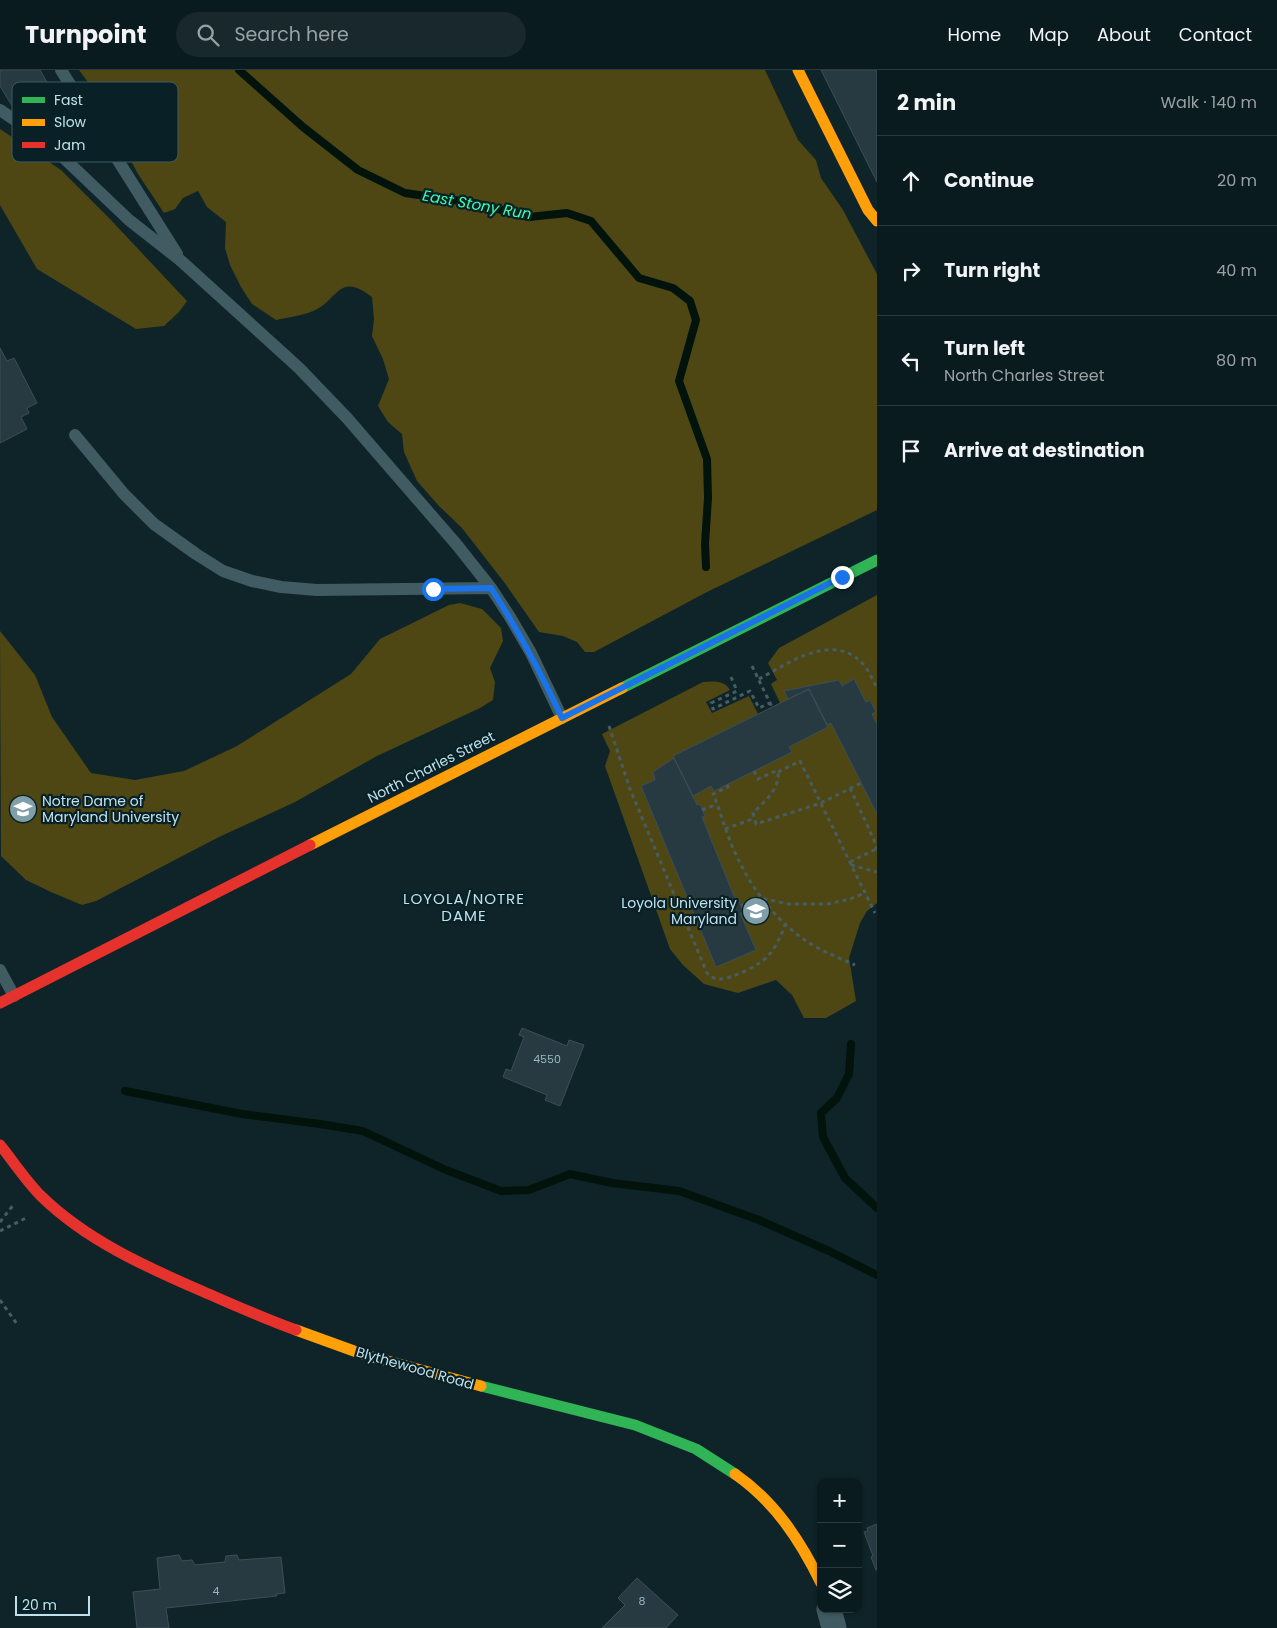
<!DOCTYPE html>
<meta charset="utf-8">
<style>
:root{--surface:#0a1b1f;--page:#18282c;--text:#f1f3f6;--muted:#99a1a4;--line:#2a393d}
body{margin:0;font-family:Poppins,sans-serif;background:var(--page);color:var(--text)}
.controls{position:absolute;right:15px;bottom:15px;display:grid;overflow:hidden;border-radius:10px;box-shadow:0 1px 4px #0004}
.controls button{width:45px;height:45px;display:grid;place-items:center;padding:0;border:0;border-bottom:1px solid var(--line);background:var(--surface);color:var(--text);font:25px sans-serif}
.scale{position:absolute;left:15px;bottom:12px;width:75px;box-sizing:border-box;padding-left:5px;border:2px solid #bee1ec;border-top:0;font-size:14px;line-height:18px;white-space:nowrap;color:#bee1ec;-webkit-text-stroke:4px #092026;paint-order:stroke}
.stop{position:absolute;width:15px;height:15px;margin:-11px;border:4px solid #1a73e8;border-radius:50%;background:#fff}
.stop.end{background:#1a73e8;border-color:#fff;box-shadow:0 1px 5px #0008}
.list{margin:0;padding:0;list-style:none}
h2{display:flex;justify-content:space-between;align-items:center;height:65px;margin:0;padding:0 20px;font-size:21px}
h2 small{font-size:16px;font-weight:400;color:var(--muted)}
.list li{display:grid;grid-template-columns:32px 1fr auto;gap:15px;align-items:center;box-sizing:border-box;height:90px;padding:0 20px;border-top:1px solid var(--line)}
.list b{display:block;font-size:19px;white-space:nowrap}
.list p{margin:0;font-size:16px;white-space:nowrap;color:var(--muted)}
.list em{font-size:16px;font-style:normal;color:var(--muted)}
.icon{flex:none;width:28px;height:28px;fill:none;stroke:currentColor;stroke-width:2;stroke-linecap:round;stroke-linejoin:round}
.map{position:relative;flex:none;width:877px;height:1558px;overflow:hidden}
header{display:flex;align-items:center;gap:30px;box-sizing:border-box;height:70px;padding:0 25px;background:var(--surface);border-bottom:1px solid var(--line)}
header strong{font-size:24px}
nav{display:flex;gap:28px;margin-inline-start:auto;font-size:18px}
.search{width:350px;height:45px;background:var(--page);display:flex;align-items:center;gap:12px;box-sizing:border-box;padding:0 18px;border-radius:28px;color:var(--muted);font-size:19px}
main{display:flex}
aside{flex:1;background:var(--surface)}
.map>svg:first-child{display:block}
.green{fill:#4e4714}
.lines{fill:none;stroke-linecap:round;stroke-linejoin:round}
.stream{stroke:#02130b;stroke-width:8}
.building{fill:#273a41;stroke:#3a4f58}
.path{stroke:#475d63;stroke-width:3;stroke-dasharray:4 4;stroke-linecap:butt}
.lane{stroke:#405b61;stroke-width:12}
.street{stroke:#405b61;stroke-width:25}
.fast{stroke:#30b455;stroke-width:11}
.slow{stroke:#ff9f0a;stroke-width:11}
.jam{stroke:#e5322d;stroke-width:11}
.route{stroke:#1a73e8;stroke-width:6}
.labels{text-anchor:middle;stroke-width:4.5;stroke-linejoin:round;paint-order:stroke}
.number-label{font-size:11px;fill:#98b7c1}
.street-label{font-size:14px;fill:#bee1ec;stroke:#092026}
.poi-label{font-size:14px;fill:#bee1ec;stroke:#092026;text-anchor:start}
.water-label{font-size:15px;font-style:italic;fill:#3bfea9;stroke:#092026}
.neighbourhood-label{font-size:15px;letter-spacing:1px;fill:#bee1ec;stroke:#092026}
.key{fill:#092026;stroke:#3f5a61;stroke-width:1}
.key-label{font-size:14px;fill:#bee1ec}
</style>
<header>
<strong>Turnpoint</strong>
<div class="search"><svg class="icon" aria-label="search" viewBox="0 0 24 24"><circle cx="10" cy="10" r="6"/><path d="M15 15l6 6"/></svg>Search here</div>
<nav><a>Home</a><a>Map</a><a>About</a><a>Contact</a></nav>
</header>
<main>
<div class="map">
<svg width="877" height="1558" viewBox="0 0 877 1558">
<rect width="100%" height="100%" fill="#0e2429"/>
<path class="green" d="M79 0H765L798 70 816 90 821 108 843 140 877 204V440L707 522 594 582H585L577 572 563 566 539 562 504 512 462 458 439 436 417 411 404 382 402 364 388 352 378 336 389 309 383 289 372 266 374 249 372 227C338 201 339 230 313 241 302 246 288 247 276 250L252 234 241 217 230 195 225 178 226 152 207 137 198 121 183 128 175 139 164 143 138 104 93 19Z
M0 59 61 100 110 149 187 231 179 242 164 256 136 259 37 199 0 135Z
M877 525V833L867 841 860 853 849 888 856 931 826 948H804L792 925 776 910 738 923 704 914 683 895 670 879 605 696 610 681 602 664 703 612C713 611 725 610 730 620L706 632 712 643 749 626 758 644 780 633 771 614 777 610 768 593 779 578Z
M460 533 482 539 501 558 503 571 490 598 495 612 493 630 480 638 377 686 295 732 219 767 96 831 82 835 51 822 26 810 1 786 0 561 35 605 52 647 91 703 135 710 184 701 237 676 351 604 380 569 449 535Z"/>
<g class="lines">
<path class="stream" d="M239 0 303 57 358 100 405 123 474 133 529 147 567 143 591 151 639 208 673 218 690 231 696 250 679 311 707 389 708 428 705 474 706 497
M851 974 849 1004 837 1028 821 1043 823 1067 845 1108 877 1138
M125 1021 242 1044 320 1054 363 1061 446 1100 501 1121 529 1120 570 1104 612 1113 679 1121 759 1150 829 1181 877 1205"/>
</g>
<path class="building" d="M0 0H40L51 19 14 39 0 16Z
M821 0H877V112Z
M0 278 7 291 14 288 37 333 27 338 29 343 21 347 27 359 0 373Z
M854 609 866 632 870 630 876 642 872 644 877 654V744L831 653 827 655 809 619 788 629 784 621 839 610 842 616Z
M809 619 828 657 789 677 792 682 714 721 711 716 693 726 673 686Z
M674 688 697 735 700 734 705 746 702 747 736 831 739 830 743 842 740 843 756 880 716 897 641 716 655 710 653 702Z
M522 958 567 976 569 970 584 975 560 1036 545 1030 547 1025 503 1007 506 999 511 1001 519 980 524 967 519 965Z
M877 1454V1500H876L871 1487 873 1486 864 1462 868 1461 867 1458Z
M179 1485 182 1491 192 1490 195 1495 225 1492 226 1486 237 1485 239 1490 281 1487 285 1523 276 1524 277 1526 166 1538 169 1558H137L133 1522 160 1519 157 1488Z
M637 1508 678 1545 666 1558H602L625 1535 618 1528Z"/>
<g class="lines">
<path class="path" d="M752 596 772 637
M731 607 737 621 711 633 713 639 750 621 759 638 770 633
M759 609C787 594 830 563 860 591 868 598 872 609 877 618
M609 656 630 719 707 903C711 907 716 910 721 909 733 908 760 895 768 886 776 877 781 866 785 855
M754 701 758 709 773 702H778C780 719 764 732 753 743L756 754 821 733 861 713
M778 702 800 691 875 843
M727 715 728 717 713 724C720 740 724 756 730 771 748 815 775 853 816 877 829 884 842 889 855 895
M850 718 874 770 877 780
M702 740 717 734
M725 759 755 748
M850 792 876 779
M851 795 877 802
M741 836 761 828 788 834H827L850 829 865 823
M0 1152 14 1134
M0 1161 26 1148
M0 1230 17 1254"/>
<path class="lane" d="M61 0 177 184
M0 40 47 72 129 150 180 190 299 298 347 348 457 475 491 518 510 547 531 583 562 648
M75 365 124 424 154 454 196 484 223 501 252 511 281 517 317 520 491 518
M0 900 14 926"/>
<path class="street" d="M829 1539 834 1558"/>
<path class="fast" d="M622 618 877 490
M481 1316 635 1355 696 1379 735 1404"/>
<path class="slow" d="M798 0 868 140 877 151
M310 775 622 618
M296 1260 365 1285 481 1316
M735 1404C775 1432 800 1470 821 1513"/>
<path class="jam" d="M0 933 310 775
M0 1075C13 1091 26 1111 41 1126 86 1170 146 1197 204 1222 234 1235 265 1249 296 1260"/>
</g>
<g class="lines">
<path class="route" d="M433 519 491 518C518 560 541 603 562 648L842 507"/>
</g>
<defs>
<g id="university-disc" transform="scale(1.4375)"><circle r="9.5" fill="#809fa8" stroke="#092026"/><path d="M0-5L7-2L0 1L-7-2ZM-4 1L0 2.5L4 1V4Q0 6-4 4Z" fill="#fff"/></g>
</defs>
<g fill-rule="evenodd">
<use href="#university-disc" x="23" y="739"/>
<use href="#university-disc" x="756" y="841"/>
</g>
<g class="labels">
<g class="number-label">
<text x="547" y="993">4550</text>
<text x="216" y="1525">4</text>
<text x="642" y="1535">8</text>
</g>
<g class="street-label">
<text transform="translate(431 697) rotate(-27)" y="5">North Charles Street</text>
<text transform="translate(415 1298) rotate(16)" y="5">Blythewood Road</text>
</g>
<g class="poi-label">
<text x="42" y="736">Notre Dame of<tspan x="42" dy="16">Maryland University</tspan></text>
<text x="737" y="838" text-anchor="end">Loyola University<tspan x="737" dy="16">Maryland</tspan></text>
</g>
<g class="water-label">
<text transform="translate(477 135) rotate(10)" y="5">East Stony Run</text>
</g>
<g class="neighbourhood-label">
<text x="464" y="834">LOYOLA/NOTRE<tspan x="464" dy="17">DAME</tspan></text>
</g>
</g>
<rect x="12" y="12" width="166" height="80" rx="8" class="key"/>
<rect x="22" y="27" width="23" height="6" fill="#30b455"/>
<rect x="22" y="49" width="23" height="7" fill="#ff9f0a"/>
<rect x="22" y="72" width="23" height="6" fill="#e5322d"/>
<g class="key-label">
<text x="54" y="35">Fast</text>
<text x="54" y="57">Slow</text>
<text x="54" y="80">Jam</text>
</g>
</svg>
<div class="controls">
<button>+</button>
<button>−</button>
<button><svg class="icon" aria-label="layers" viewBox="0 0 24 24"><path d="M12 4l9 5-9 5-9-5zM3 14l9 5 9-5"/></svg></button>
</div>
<div class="scale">20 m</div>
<div class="stop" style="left:433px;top:519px"></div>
<div class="stop end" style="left:842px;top:507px"></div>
</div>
<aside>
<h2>2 min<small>Walk · 140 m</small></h2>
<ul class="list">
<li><svg class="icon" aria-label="ahead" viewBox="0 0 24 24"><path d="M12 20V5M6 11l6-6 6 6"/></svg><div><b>Continue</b></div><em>20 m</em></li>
<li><svg class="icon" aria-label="right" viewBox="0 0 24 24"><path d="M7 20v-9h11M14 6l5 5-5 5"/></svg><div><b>Turn right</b></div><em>40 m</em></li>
<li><svg class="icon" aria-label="left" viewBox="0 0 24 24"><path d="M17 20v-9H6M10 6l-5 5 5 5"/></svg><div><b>Turn left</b><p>North Charles Street</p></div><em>80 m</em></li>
<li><svg class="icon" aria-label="arrive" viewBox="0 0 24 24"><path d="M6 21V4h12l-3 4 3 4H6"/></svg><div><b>Arrive at destination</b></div></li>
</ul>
</aside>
</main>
